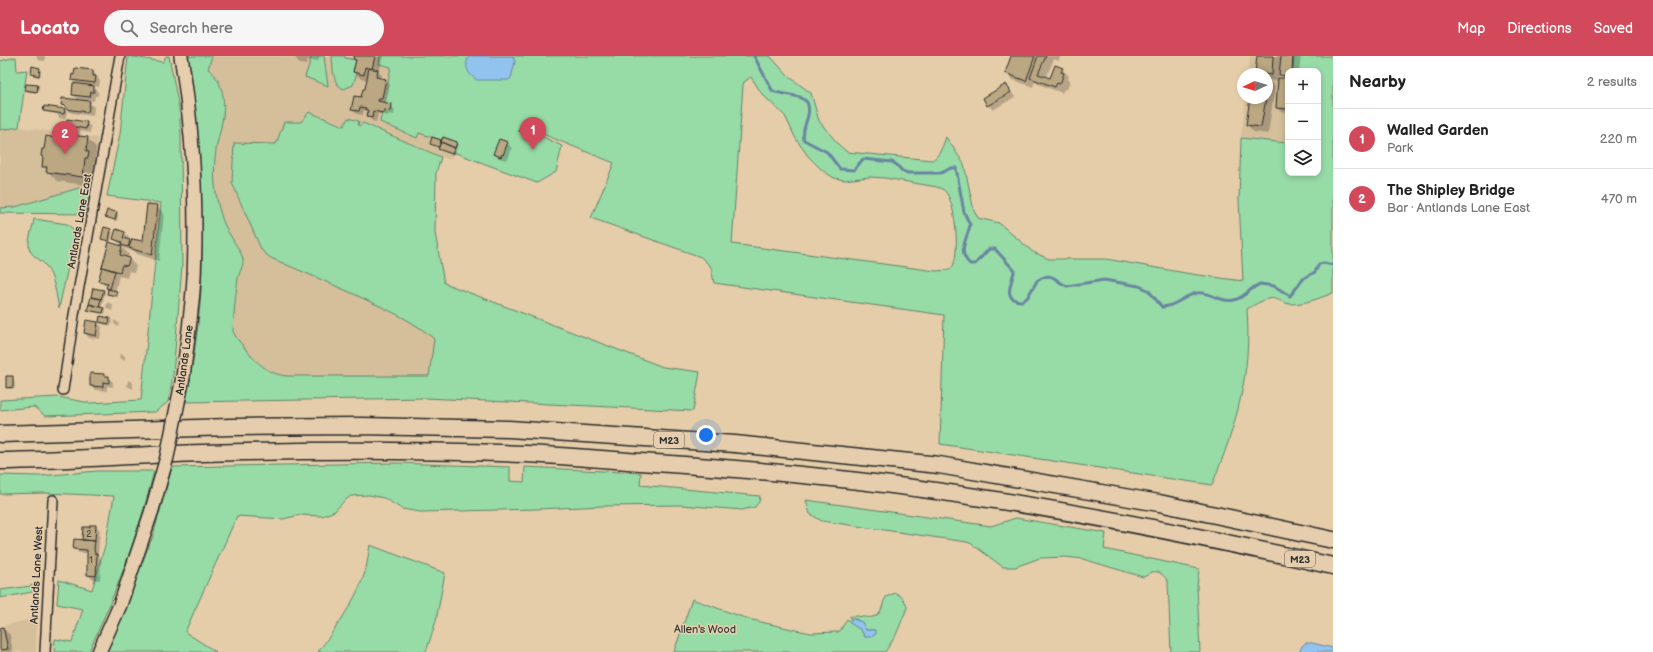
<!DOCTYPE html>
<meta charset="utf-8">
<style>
:root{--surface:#fff;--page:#f6f6f6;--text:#222;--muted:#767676;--line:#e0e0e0;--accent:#d1495b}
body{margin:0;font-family:"Balsamiq Sans",sans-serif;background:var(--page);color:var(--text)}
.controls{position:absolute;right:12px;top:12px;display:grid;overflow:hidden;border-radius:8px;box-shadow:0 2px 6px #0003}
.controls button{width:36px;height:36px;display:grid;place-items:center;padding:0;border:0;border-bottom:1px solid var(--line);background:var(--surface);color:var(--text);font:20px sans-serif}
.compass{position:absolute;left:1237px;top:12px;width:36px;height:36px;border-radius:50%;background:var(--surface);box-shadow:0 2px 6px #0003;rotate:266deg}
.you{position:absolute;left:706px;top:379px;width:14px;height:14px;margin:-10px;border:3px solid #fff;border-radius:50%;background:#1a73e8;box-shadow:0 0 0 6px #1a73e833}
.badge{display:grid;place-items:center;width:26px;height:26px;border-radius:50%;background:var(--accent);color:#fff;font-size:13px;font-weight:700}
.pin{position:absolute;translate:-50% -33px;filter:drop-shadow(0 1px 2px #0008)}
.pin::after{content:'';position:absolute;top:21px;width:14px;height:12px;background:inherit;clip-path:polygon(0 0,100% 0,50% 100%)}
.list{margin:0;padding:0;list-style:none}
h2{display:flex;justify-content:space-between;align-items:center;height:52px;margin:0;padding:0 16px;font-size:17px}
h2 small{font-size:13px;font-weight:400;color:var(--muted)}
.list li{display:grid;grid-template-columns:26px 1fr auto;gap:12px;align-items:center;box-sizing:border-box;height:60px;padding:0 16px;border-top:1px solid var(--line)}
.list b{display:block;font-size:15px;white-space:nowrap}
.list p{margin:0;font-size:13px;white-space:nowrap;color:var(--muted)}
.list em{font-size:13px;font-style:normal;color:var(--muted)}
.icon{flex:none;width:22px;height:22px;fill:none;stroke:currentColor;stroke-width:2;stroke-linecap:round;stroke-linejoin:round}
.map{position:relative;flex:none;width:1333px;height:596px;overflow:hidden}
header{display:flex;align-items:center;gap:24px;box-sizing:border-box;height:56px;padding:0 20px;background:var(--accent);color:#fff}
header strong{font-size:19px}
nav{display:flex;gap:22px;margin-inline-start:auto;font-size:14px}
.search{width:280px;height:36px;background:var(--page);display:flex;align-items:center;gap:10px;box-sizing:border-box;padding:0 14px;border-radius:22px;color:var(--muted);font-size:15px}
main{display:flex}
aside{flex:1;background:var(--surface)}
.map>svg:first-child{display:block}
.built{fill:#d5bf9b}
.green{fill:#97dba7;stroke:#618369;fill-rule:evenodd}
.water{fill:#92c3ee;stroke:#6986a0}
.shadow{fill:#0003;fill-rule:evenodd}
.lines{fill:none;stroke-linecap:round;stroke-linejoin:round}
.stream{stroke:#6986a0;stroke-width:3}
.building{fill:#bba882;stroke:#2b2b2b}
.street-casing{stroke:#2b2b2b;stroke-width:12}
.secondary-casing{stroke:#2b2b2b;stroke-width:16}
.highway-casing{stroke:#2b2b2b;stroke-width:19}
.street{stroke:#e5cdad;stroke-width:9}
.secondary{stroke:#e5cdad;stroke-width:13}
.highway{stroke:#e5cdad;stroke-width:16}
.secondary-bridge-casing{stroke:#2b2b2b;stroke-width:16;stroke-linecap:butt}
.secondary-bridge{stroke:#e5cdad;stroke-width:13}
.labels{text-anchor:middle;stroke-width:3;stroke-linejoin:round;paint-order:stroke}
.number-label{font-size:9px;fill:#4f4a41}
.shield{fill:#e5cdad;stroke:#635c52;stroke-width:1}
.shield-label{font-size:10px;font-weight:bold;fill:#2b2b2b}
.street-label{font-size:11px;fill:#2b2b2b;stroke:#e5cdad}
.park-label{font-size:11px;fill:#363d37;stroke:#e5cdad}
</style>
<header>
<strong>Locato</strong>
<div class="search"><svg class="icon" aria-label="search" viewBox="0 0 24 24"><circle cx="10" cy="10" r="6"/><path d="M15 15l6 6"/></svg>Search here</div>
<nav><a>Map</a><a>Directions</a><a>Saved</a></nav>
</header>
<main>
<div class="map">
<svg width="1333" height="596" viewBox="0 0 1333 596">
<rect width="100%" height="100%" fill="#e5cda9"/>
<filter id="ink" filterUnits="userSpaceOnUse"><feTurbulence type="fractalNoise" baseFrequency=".025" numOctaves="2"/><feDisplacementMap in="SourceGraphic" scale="8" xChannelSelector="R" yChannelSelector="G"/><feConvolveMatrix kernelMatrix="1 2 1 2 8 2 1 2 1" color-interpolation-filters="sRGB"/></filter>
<g filter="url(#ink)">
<path class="built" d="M212 0H380L379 8 391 10 380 66 417 82 419 76 441 84V86L455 92 450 104 363 67 359 70 358 65 351 62H348L344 70 309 56 301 66H284L276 88 234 87 232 123 233 131 264 197 271 202 362 241 409 264 424 273 434 282 429 321H315L283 320 272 316 261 309 235 282 233 275V263L238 221 243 205 242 199 226 172 217 147 215 133V102L222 62 224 45 219 28 208 13Z
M1250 0H1294L1293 15H1288V66L1286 87 1241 82 1246 42H1267V18H1248Z
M19 71 98 82 89 139 0 157V74Z
M37 561 36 596H0V571Z"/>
<path class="green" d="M128 0 163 6 166 0H169L179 52 181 78 182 210 173 319 168 346 155 356 45 360 34 351 0 354V344L58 341 90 347 141 344 161 147 107 140 120 78Z
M187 0H212L208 13C223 24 225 44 223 60 221 75 216 88 215 102 213 124 216 146 223 165 227 177 241 194 243 203 244 210 239 216 238 223 235 240 234 258 233 275 235 281 239 285 243 290 255 305 268 319 288 320H429L434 283C416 267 395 257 373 247 340 231 305 217 271 202L264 197 261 193 232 127 234 87 276 88 284 66H301L309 56 344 70 348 62 359 65 358 69 359 70 363 67 441 101 436 117 435 177 444 227 663 311 700 316 693 355 426 342 186 346C195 296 203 245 202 194 201 130 193 65 187 0Z
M312 0H324L328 30 305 21Z
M332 0H345V2L356 4 353 16 357 17 353 29 344 33C332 29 333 11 332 0Z
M380 0H770L788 20 811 37 819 65 839 89 847 96 932 104C940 100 943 89 946 81L964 108 974 155 978 162 999 167 1033 196 1049 203H1106L1191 218 1243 225 1239 144 1241 82 1286 87 1288 66V117H1318V15H1293L1294 0H1333V237C1320 242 1305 248 1290 248 1285 248 1281 244 1276 243 1267 240 1255 249 1247 253 1252 317 1236 370 1212 429L940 388 944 259 714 227 711 211 701 201 591 162 614 107 540 77 539 79 562 90 556 116 537 127 453 96 457 86 443 81 441 84 419 77 417 82 380 66 391 11 379 8ZM751 21 762 38 785 60 796 83 808 100 822 114 834 122 844 124 869 121 885 122 937 131C942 133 945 134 947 138 956 151 960 199 952 212L949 214 936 215 732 188 743 29 744 26Z
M16 1 17 15 27 14 19 71 0 74V5Z
M82 131 91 132 87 153 84 158 0 157V152L15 151Z
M34 163 67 168 73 173V189L59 252C56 238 54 221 46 210 41 203 30 200 29 191 28 182 33 172 34 163Z
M395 407 510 411V425L524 426 525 411 641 417 640 429 760 440 759 446 755 451 742 454 681 449 604 450 537 453 420 456 402 453 384 442 369 439 351 440 344 445 335 455 322 460 300 459 283 463 237 460 185 576 216 596H104L153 480 172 411Z
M98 415H154C139 477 116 537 89 595L88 596H54L55 583 72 586 83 553 57 548 59 524 92 534 106 486 114 440 45 437 0 438V419L39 420Z
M806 444 991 470 1016 462 1106 477 1104 493 1199 513 1197 531 1200 596H1171L1168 526C1165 520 1159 514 1152 516 1148 518 1147 520 1143 521L1083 503 1066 501 1040 502 1015 511H1003L972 488 967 486 822 465 810 458Z
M370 489 445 517 436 565 426 596H318C335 573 353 549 363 522 367 512 368 500 370 489Z
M38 527V535L0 542V534L31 530Z
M895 537C901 539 906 545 907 552L896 579 885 596H674L692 543 748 563 796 574 811 577 837 576 840 575 847 563 861 574 865 581 872 580 874 574H866C861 568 860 562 851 563L849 561C859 557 872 567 880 556 883 551 883 545 886 541Z"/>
<path class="water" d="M469 0H513L515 6 511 22 509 24H477C467 18 464 10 469 0Z
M853 563 862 566 866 574H875L876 578 871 581H865L861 574 850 567V564Z
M1306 587H1312L1333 592V596H1301L1300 594 1302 590Z"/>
<path class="shadow" d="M36 0H45V5L38 4Z
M294 0H320L318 5 308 4 306 9 300 8Z
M355 0H383L379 17 382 19 381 23 385 24 390 28 386 48 390 49 395 54 394 59 389 58 388 60 378 58 376 66 372 65 368 60 369 55 364 54 363 59 357 58 352 54 362 43 366 34 368 24 361 23 354 16 357 5 355 3Z
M1012 0H1061L1058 5 1054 3 1046 22 1051 24 1062 13 1069 20 1068 23 1070 25 1067 34 1064 33 1062 37 1038 28 1035 25 1033 31 1013 24 1006 17Z
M1258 0H1301L1299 15H1288V57L1281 56 1277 52 1279 25 1268 24 1275 31 1268 78 1254 76 1247 69 1251 42H1267V18H1258L1256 16ZM1279 17 1285 23H1278Z
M39 13 41 15 40 21 34 20 32 18Z
M93 15 100 25 99 31 93 30 98 36V40H95L94 45 87 44 94 51 93 60 71 57 62 49 79 45 73 38 78 29 72 23Z
M1006 29 1015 41 993 54 988 49Z
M37 30 39 32 38 37 28 36 26 34Z
M44 54H65L67 56 65 63 59 62 57 58 46 56Z
M86 67 91 71 90 77 80 75 79 81 87 82 97 92 95 103 98 106 97 111 94 110 92 130 57 125 43 110 44 102 42 100 70 86 71 79H67L62 74 67 70Z
M520 75 538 80 540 82 539 85Z
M432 82 442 85 456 87 458 89 454 99 442 95 440 92 433 89 431 87Z
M507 87 512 92 508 103 506 102V104L499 102 495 98Z
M157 150 164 157 159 205 137 198 133 194 132 195 123 192 129 198 128 202 136 210 134 217 129 215 127 222 119 220 115 236 118 238V241L110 239 108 237 109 234 108 230 104 229 99 224 110 186 102 182 111 174 113 176 110 188 125 192 114 183 124 177 129 181 128 184 132 187H144Z
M116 157 118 159 117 165 106 161Z
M103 235 105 237 101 252 106 255 105 258 91 256 89 254Z
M107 246 113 249 112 255 106 252Z
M110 263 112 265 111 270 102 268 100 266Z
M114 264 119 267 118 271 114 268Z
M98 267 102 271 100 283 89 282 85 277Z
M120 298 125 300V305L119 302Z
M104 319 113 326V331L107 330V335L96 334 91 330Z
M12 321 14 323 15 333H9L7 331Z
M128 324 133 327V333L127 330Z
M96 470 100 474 98 499 101 503 100 524 92 523 88 519V497H79L74 492 83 485 91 472Z
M3 572 10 579 13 596H0V573Z"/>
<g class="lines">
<path class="stream" d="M754 0 772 34 775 36 800 41 807 46C813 60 800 71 804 84L827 96 840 113 854 114 863 103 892 106 897 109 902 115 908 117H941L951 112H956L964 156 970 169C968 182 956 195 970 208H975L989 193H995L1014 214C1015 221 999 245 1022 245L1027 242 1037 225C1053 214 1054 225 1067 230L1104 224 1139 230 1148 234 1162 251C1175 251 1185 239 1197 237 1210 235 1220 247 1234 244 1244 242 1250 232 1260 228L1274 230 1290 240 1304 222 1315 216 1319 208 1324 207 1333 209"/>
</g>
<path class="building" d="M354 0H375L372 13 365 11 364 19 353 16 356 4 353 3Z
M1011 0H1035L1026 25 1005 17Z
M1038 0H1046L1038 18 1050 22 1055 9 1063 12 1061 16 1064 17 1060 28 1057 27 1055 31 1030 22Z
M1257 0H1273L1272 19 1255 17Z
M1281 0H1293L1292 15H1288V20L1279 19Z
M32 10 40 12 39 20 31 18Z
M75 12 93 14V20H96L95 27 71 24 72 18 74 19Z
M369 12 378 14 376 21 386 23 382 42H379L378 45 391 48 390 55 384 54V57L373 55 372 62 367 61 368 54H365L366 52 360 51 359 55 351 54 354 40 361 41 363 33H365Z
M1278 22H1288V53L1276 52Z
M73 27 94 30V36H91L90 41 72 39Z
M26 28 38 29 37 36 25 34Z
M1006 28 1011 36 987 50 983 42Z
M62 42 90 45 88 56 66 53V50L61 49Z
M1250 42H1266L1261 71 1246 69Z
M44 50 65 53 64 58 43 55Z
M67 63 87 66 86 73 75 71V76L61 75 62 68 67 69Z
M520 71 539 79 537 83 519 75Z
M70 79 88 81 86 95 89 96 88 102H85L83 121 46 116 47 111H42L43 101 41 100 42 93H44L46 80 69 85Z
M432 81 441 84 439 91 430 88Z
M443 81 457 86 455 92 441 86Z
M499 83 508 86 503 99 502 98 501 101 493 98Z
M441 86 455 92 452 98 438 93Z
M147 148 158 149 152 199 129 192 132 183 143 185Z
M107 154 117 156 115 164 105 161Z
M104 171 111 173 109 185 101 183Z
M116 173 125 176 123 182 130 184 128 191 121 189 122 186 113 183Z
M109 186 122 190 120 199 130 202 127 210 122 209 120 216 102 211Z
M102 211 115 215 110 233 106 232 108 227 98 225Z
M93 232 104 234 101 243 91 241Z
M108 233 117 235 116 240 107 238Z
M91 241 101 243 99 251 89 248Z
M89 248 104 252 103 257 87 254Z
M100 260 110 262 109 268 99 266Z
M86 264 98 266 96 280 84 277Z
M90 317 104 318V320H109V327L103 326V331L90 330Z
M6 320H13V331L6 332Z
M90 469H96L95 485 82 484 83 471H90Z
M74 483 95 485 94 493 95 498H97L96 520 87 519V494L73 493Z
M3 571 8 593 0 594V572Z"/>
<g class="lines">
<g class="street-casing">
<path id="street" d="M63 334 74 259 120 0
M45 596 53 444"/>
</g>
<g class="secondary-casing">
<path id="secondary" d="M181 0C193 73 197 148 194 221 192 255 187 288 183 321
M99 596 120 549 152 454"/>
</g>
<g class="highway-casing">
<path id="highway" d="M0 378 230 371 361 370 509 373 735 388 939 409 1159 447 1333 484
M0 405C67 404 135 399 202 397 310 394 418 394 526 398 564 400 602 403 640 406 750 413 860 423 969 440 1091 458 1212 483 1333 510"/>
</g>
<use href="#street" class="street"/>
<use href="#secondary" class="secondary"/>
<use href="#highway" class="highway"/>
<g class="secondary-bridge-casing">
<path id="secondary-bridge" d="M152 454 167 401 183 321"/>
</g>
<use href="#secondary-bridge" class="secondary-bridge"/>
</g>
</g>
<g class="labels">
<g class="number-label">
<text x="89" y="481">2</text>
<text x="91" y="507">1</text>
</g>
<g class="shield">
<rect x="654" y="376" width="30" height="16" rx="3"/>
<rect x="1285" y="495" width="30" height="16" rx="3"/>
</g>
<g class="shield-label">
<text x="669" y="388">M23</text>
<text x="1300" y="507">M23</text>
</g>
<g class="street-label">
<text transform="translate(79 165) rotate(-80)" y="4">Antlands Lane East</text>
<text transform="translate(184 304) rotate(-82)" y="4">Antlands Lane</text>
<text transform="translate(36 519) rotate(-87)" y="4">Antlands Lane West</text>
</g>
<g class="park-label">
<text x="705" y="577">Allen's Wood</text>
</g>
</g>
</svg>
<div class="controls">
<button>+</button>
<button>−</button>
<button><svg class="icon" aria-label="layers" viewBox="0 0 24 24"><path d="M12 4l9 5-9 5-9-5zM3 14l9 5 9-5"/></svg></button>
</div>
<svg class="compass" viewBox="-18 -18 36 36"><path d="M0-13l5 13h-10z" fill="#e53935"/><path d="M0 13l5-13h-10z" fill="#767676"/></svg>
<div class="you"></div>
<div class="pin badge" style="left:533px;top:94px">1</div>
<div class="pin badge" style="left:65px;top:98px">2</div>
</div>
<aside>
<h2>Nearby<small>2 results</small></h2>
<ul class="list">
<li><span class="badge">1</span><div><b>Walled Garden</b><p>Park</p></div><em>220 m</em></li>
<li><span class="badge">2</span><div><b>The Shipley Bridge</b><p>Bar · Antlands Lane East</p></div><em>470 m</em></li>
</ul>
</aside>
</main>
